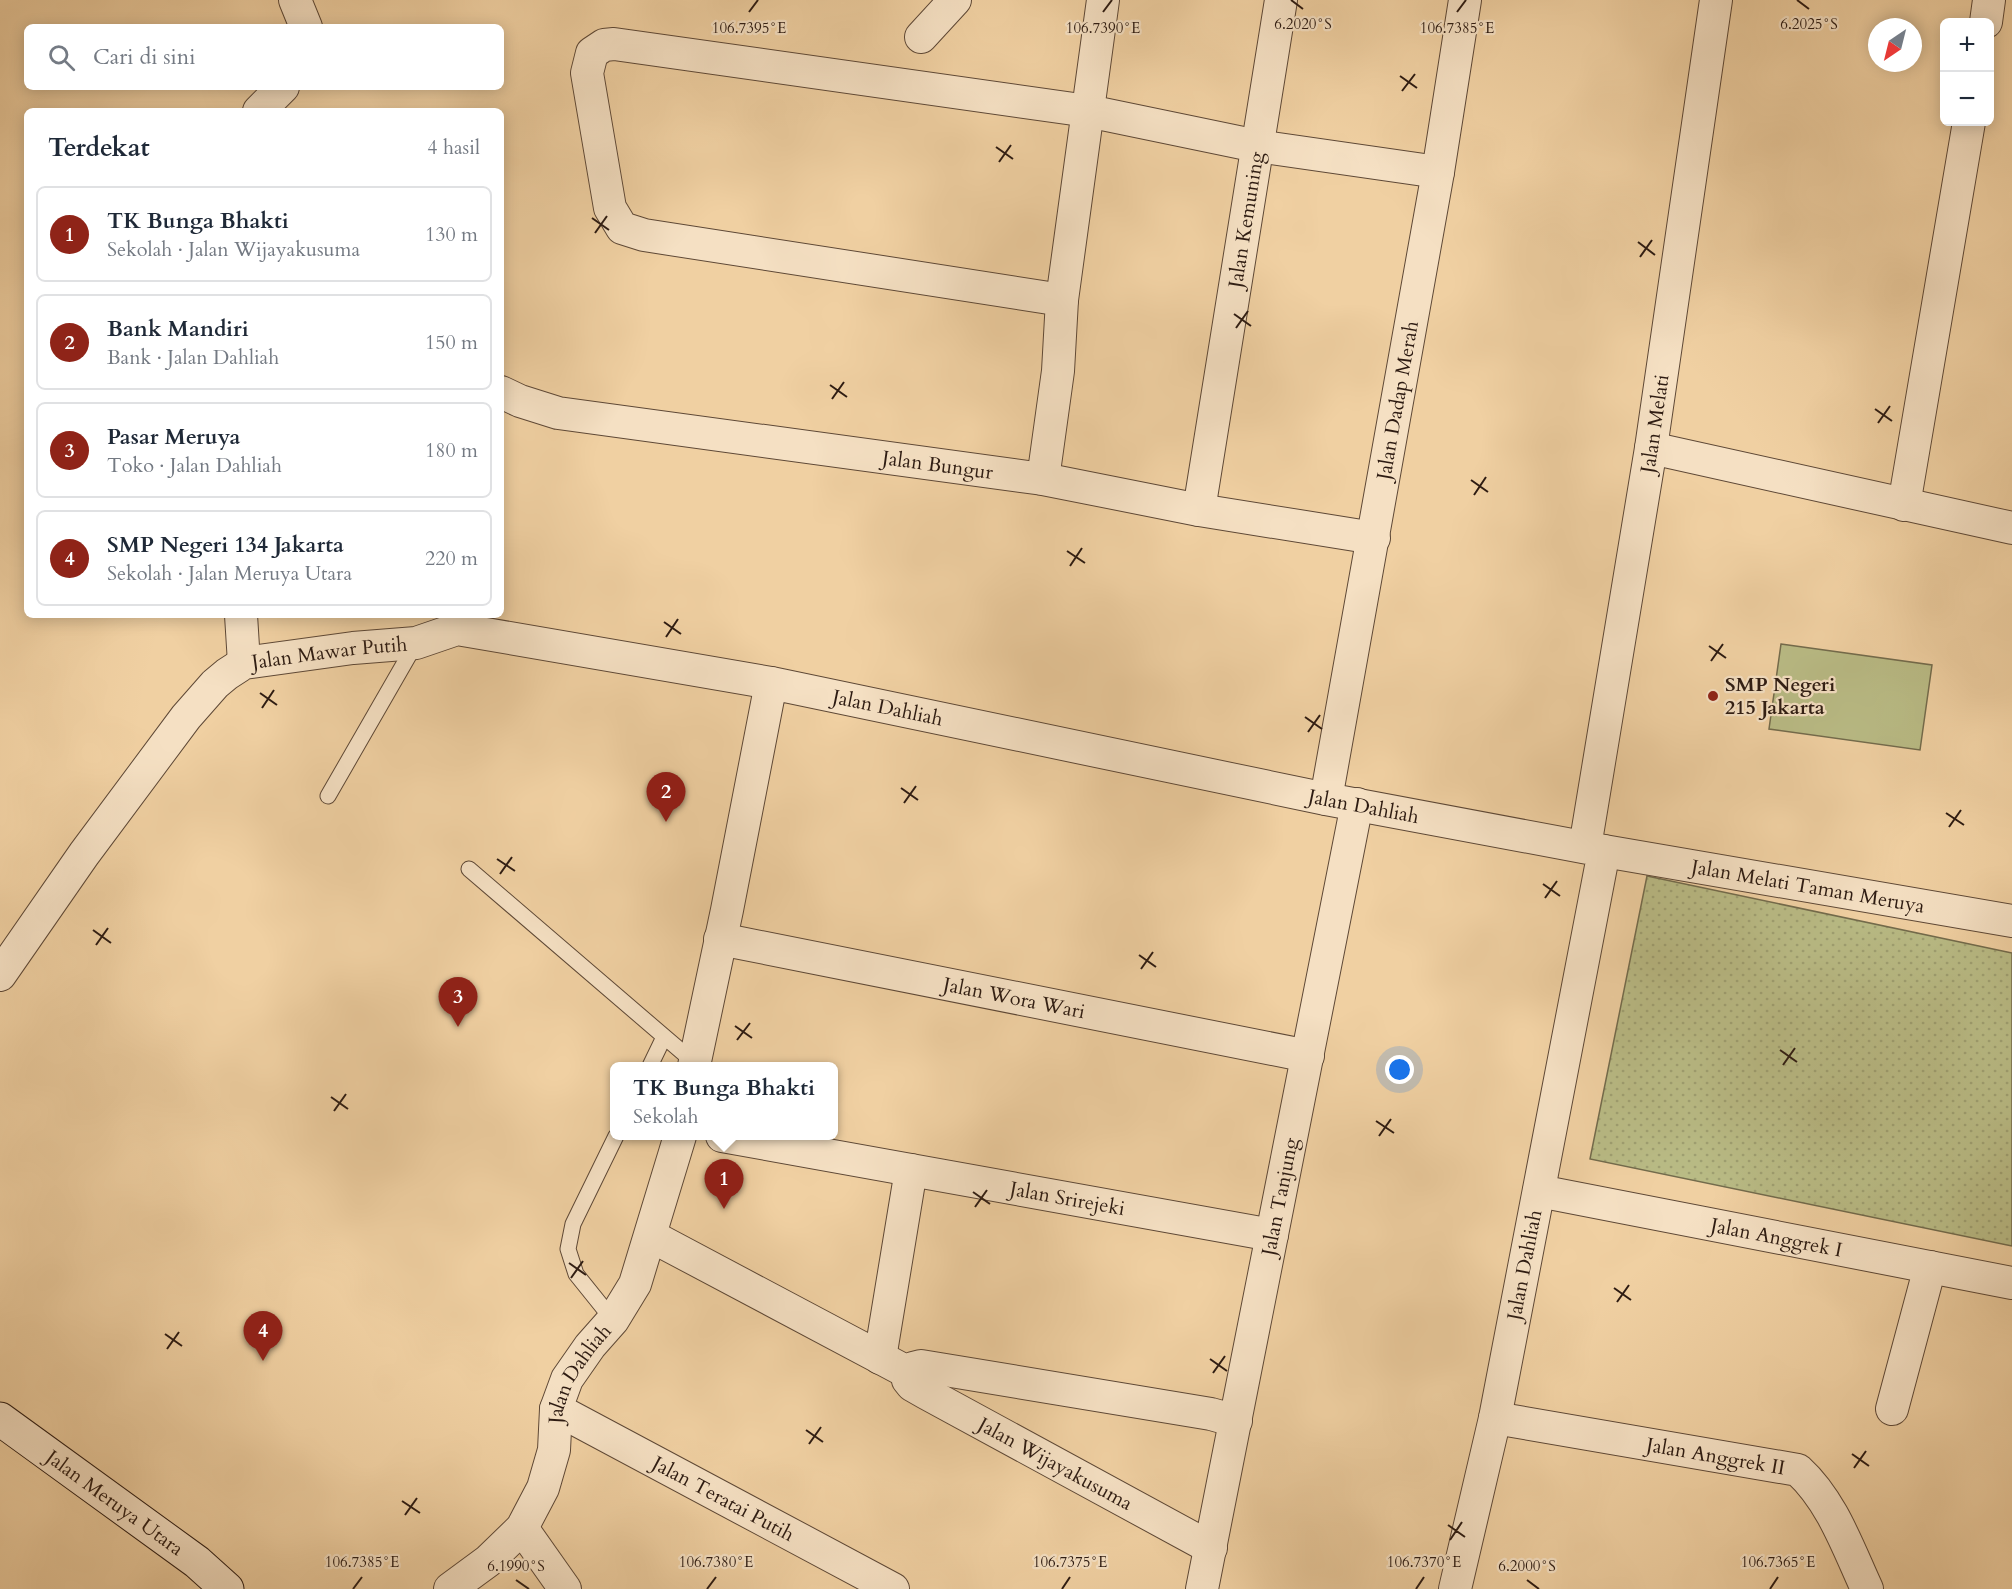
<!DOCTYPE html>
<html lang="id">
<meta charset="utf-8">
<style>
:root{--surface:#fff;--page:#f2f2f3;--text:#1f2937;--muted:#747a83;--line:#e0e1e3;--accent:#8f2418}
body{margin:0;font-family:Cardo,serif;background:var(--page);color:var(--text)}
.controls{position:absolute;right:18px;top:18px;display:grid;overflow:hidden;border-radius:9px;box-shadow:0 3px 15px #0003}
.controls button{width:54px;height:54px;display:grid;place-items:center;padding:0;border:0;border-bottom:2px solid var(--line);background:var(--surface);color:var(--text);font:30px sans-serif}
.compass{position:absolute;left:1868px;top:18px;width:54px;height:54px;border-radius:50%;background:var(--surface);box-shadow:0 3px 15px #0003;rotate:215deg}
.you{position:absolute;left:1400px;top:1070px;width:21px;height:21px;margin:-15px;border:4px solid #fff;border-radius:50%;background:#1a73e8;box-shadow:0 0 0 9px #1a73e833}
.badge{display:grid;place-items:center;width:39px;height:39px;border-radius:50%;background:var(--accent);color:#fff;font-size:20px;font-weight:700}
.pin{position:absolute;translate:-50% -50px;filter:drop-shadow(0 2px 3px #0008)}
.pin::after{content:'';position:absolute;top:32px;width:21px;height:18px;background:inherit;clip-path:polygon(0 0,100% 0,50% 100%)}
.popup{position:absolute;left:610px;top:1062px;width:228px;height:78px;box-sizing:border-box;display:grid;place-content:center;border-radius:9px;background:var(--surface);filter:drop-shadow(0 2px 4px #0005);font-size:20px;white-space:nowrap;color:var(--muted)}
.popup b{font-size:22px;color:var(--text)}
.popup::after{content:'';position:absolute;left:50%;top:100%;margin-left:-12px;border:12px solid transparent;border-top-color:var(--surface)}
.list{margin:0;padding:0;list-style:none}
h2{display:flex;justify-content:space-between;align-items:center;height:78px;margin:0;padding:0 24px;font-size:26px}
h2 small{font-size:20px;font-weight:400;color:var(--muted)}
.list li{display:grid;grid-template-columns:39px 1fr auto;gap:18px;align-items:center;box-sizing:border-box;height:96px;margin:0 12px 12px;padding:0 12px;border:2px solid var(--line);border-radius:9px}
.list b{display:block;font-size:22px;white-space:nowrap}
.list p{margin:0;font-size:20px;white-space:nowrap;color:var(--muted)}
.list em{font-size:20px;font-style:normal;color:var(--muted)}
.icon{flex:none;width:33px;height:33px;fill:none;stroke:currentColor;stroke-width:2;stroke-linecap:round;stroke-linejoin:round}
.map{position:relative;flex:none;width:2012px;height:1589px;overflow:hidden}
.search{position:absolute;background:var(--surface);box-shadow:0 3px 15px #0003;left:24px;top:24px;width:480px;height:66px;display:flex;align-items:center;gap:15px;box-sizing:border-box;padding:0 21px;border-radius:9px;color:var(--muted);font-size:22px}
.panel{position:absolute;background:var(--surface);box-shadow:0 3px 15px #0003;left:24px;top:108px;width:480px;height:510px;border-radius:9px}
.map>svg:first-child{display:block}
.park{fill:url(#park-dots);stroke:#736b4c;stroke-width:1.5}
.pitch{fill:#b9bb85;stroke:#736b4c;stroke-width:1.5}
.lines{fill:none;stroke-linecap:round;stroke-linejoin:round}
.service-casing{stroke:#5e4836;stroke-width:17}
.minor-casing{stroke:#5e4836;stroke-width:34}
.secondary-casing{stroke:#2d1b12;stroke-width:35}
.service{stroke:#f5e0c3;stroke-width:15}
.minor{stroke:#f5e0c3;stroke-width:32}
.secondary{stroke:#f5e0c3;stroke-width:33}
.ticks{fill:none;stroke:#2d1b12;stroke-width:2}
.poi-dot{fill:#8f2418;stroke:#f5e0c3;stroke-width:2}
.labels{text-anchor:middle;stroke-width:4.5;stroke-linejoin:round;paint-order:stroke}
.street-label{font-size:20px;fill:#2d1b12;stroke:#f5e0c3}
.poi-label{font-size:20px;font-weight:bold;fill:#2d1b12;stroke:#f5e0c3;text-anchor:start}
.ticks-label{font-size:15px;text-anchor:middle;fill:#2d1b12;stroke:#f5e0c3;stroke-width:4.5;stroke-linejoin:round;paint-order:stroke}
</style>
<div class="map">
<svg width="2012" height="1589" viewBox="0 0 2012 1589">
<defs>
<pattern id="park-dots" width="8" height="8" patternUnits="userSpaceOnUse" patternTransform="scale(1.5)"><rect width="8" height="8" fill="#b9bb85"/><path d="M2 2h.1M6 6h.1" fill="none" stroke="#9fa072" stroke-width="1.8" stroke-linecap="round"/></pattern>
</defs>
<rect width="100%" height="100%" fill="#f0d0a2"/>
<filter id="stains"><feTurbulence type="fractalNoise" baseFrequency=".00333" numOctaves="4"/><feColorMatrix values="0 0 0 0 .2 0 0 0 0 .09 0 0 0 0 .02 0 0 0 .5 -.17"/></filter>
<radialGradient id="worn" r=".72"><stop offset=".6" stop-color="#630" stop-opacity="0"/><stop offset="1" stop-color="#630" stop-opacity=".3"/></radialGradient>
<path class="park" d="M1647 876 2012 953V1246L1590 1159Z"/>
<path class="pitch" d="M1781 644 1932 665 1920 750 1769 729Z"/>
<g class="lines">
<g class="service-casing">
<path id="service" d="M328 796 416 643
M469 869 695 1063
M650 1066 664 1037
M613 1320 576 1274 568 1249 573 1224 616 1136"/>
</g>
<g class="minor-casing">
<g id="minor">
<path d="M295 0 306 27"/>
<path d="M1986 22 1989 0"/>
<path d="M921 37 955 0"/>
<path d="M259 111 283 87"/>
<path d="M1062 300 644 235 622 228 610 208 587 73 592 53 604 45 614 44 1088 111 1257 146 1438 172"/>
<path id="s1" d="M501 392 520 401 558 413 1043 479 1199 510 1374 538"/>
<path d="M1651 448 2012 528"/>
<path d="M1043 479 1058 371 1062 300 1103 0"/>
<path d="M1904 505 1969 122"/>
<path id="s2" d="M1199 510 1281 0"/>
<path d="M241 615 244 663"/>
<path id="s3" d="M1326 799 1438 172 1465 0"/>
<path id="s4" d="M1585 847 1651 448 1716 0"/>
<path id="s5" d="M1604 851 2012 921"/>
<path id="s6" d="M720 939 1308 1056"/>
<path id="s7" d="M0 975 84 854 186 717 215 684 227 674 244 663 353 648 416 643 457 629 771 683"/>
<path id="s8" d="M694 1066 727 910 771 683 1326 799 1604 851 1495 1418 1455 1589"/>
<path id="s9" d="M722 1136 1272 1235"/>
<path id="s10" d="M1539 1191 2012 1283"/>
<path d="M651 1236 909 1373 913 1368 921 1366 1211 1414 1236 1421"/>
<path d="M880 1358 911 1170"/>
<path id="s11" d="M909 1373 908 1380 912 1385 926 1393 1211 1548"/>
<path id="s12" d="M556 1409 893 1589"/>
<path d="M1892 1409 1930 1267"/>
<path id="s13" d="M1495 1418 1798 1470C1832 1501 1848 1548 1867 1589"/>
<path d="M522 1528 565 1589"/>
<path id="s14" d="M450 1589 488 1561 522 1528 543 1488 554 1450 556 1409 567 1379 590 1346 613 1320 635 1284 680 1136"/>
<path id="s15" d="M1202 1589 1357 804"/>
</g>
</g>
<g class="secondary-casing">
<g id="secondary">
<path id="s16" d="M0 1419 197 1562 227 1589"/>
</g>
</g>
<use href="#service" class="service"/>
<use href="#minor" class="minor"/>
<use href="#secondary" class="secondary"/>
</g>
<path class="ticks" d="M1291 0 1303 9M1797 0 1809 9M749 12 758 0M1103 12 1112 0M1457 12 1466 0M1400 76 1417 88M1402 91 1415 74M996 147 1013 159M999 162 1011 145M592 218 609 230M595 233 607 216M1638 242 1655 255M1640 257 1652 240M1234 314 1251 326M1236 328 1248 311M830 385 847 397M832 399 844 382M1875 409 1892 421M1878 423 1890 406M1471 480 1488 492M1474 495 1486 477M1067 551 1085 563M1070 566 1082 548M664 622 681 634M666 637 678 619M1709 646 1726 658M1711 661 1723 644M260 693 277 705M262 708 274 690M1305 717 1322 729M1308 732 1320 715M901 788 918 800M904 803 916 786M1946 813 1964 825M1949 827 1961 810M497 859 515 871M500 874 512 857M1543 884 1560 896M1545 898 1557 881M93 930 111 943M96 945 108 928M1139 955 1156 967M1141 969 1153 952M735 1026 752 1038M737 1040 750 1023M1780 1050 1797 1062M1783 1065 1795 1048M331 1097 348 1109M334 1111 346 1094M1376 1121 1394 1133M1379 1136 1391 1119M973 1192 990 1204M975 1207 987 1190M569 1263 586 1275M571 1278 583 1261M1614 1288 1631 1300M1617 1302 1629 1285M165 1334 182 1346M167 1349 179 1332M1210 1359 1227 1371M1213 1373 1225 1356M806 1430 823 1442M809 1444 821 1427M1852 1454 1869 1466M1854 1468 1866 1451M402 1501 420 1513M405 1515 417 1498M1448 1525 1465 1537M1450 1540 1462 1522M516 1580 529 1589M1527 1580 1539 1589M353 1589 362 1577M707 1589 716 1577M1062 1589 1070 1577M1416 1589 1424 1577M1770 1589 1778 1577"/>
<circle class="poi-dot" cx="1713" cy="696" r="6"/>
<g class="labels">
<g class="street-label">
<text dy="7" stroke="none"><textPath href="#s2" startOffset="294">Jalan Kemuning</textPath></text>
<text dy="7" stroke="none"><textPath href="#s3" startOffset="405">Jalan Dadap Merah</textPath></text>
<text dy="7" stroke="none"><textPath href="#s4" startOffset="429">Jalan Melati</textPath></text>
<text dy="7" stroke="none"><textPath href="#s1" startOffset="444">Jalan Bungur</textPath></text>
<text dy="7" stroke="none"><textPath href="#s7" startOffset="484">Jalan Mawar Putih</textPath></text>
<text dy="7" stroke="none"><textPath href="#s8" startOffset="510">Jalan Dahliah</textPath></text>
<text dy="7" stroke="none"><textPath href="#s8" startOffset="996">Jalan Dahliah</textPath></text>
<text dy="7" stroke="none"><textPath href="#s5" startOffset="207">Jalan Melati Taman Meruya</textPath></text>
<text dy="7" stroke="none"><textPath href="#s6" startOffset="300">Jalan Wora Wari</textPath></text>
<text dy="7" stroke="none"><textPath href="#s15" startOffset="400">Jalan Tanjung</textPath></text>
<text dy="7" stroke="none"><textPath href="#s9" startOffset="351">Jalan Srirejeki</textPath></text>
<text dy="7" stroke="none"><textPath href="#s10" startOffset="242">Jalan Anggrek I</textPath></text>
<text transform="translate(1524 1265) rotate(-79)" y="7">Jalan Dahliah</text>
<text dy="7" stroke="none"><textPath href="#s14" startOffset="262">Jalan Dahliah</textPath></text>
<text dy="7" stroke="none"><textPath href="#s13" startOffset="224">Jalan Anggrek II</textPath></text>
<text dy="7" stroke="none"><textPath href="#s11" startOffset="177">Jalan Wijayakusuma</textPath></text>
<text dy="7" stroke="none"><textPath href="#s12" startOffset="190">Jalan Teratai Putih</textPath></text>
<text dy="7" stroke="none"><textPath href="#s16" startOffset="142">Jalan Meruya Utara</textPath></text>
</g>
<g class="poi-label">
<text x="1725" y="691">SMP Negeri<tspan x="1725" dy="23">215 Jakarta</tspan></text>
</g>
</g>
<g class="ticks-label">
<text x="1303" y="29">6.2020°S</text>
<text x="1809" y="29">6.2025°S</text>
<text x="749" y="33">106.7395°E</text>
<text x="1103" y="33">106.7390°E</text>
<text x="1457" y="33">106.7385°E</text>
<text x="362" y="1567">106.7385°E</text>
<text x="716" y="1567">106.7380°E</text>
<text x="1070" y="1567">106.7375°E</text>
<text x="1424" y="1567">106.7370°E</text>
<text x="1778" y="1567">106.7365°E</text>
<text x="516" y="1571">6.1990°S</text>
<text x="1527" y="1571">6.2000°S</text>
</g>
<rect width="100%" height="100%" filter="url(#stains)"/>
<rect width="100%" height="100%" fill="url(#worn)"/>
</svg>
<div class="controls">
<button>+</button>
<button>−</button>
</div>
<svg class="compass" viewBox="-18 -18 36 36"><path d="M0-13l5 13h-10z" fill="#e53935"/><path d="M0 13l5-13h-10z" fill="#747a83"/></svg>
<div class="you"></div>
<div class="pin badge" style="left:724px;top:1209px">1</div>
<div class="popup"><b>TK Bunga Bhakti</b>Sekolah</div>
<div class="pin badge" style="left:666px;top:822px">2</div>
<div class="pin badge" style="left:458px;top:1027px">3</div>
<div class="pin badge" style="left:263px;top:1361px">4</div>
<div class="search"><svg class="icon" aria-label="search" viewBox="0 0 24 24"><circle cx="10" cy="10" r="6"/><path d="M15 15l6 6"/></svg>Cari di sini</div>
<section class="panel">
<h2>Terdekat<small>4 hasil</small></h2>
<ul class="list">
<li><span class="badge">1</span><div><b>TK Bunga Bhakti</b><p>Sekolah · Jalan Wijayakusuma</p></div><em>130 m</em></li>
<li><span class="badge">2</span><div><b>Bank Mandiri</b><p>Bank · Jalan Dahliah</p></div><em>150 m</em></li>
<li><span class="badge">3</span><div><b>Pasar Meruya</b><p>Toko · Jalan Dahliah</p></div><em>180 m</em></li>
<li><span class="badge">4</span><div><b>SMP Negeri 134 Jakarta</b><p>Sekolah · Jalan Meruya Utara</p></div><em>220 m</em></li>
</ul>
</section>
</div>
